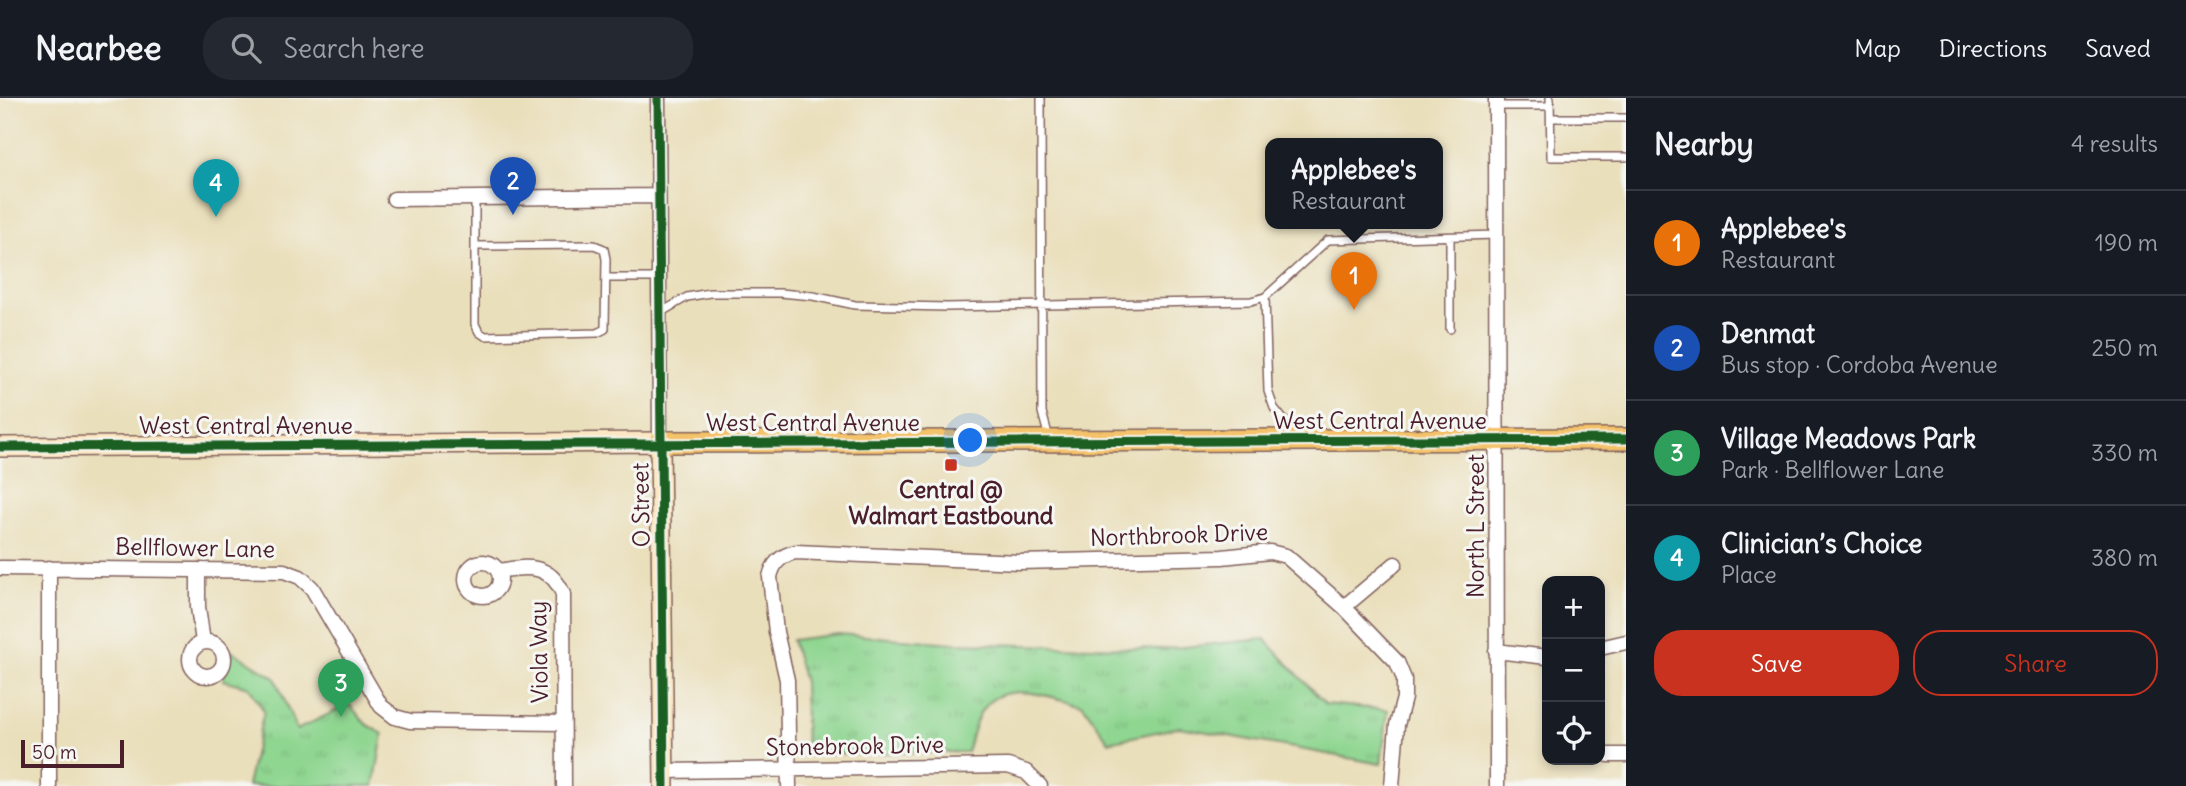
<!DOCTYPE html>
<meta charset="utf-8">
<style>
:root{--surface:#171b24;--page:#242831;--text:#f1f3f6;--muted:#9ea1a6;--line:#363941;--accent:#c8321e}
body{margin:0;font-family:Delius,sans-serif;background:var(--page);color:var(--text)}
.controls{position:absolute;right:21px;bottom:21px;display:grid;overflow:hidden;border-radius:14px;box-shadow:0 4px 10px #0003}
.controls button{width:63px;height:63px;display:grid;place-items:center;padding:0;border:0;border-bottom:2px solid var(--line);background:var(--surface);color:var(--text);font:35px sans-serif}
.scale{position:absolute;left:21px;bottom:18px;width:103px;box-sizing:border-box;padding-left:7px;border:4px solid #4a1f2b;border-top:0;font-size:19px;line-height:24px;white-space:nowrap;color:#4a1f2b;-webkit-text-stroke:5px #f6f6f2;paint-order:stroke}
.you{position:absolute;left:971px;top:343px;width:24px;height:24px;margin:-18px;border:5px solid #fff;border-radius:50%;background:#1a73e8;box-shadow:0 0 0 10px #1a73e833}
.badge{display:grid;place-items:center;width:46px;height:46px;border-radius:50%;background:var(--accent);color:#fff;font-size:23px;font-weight:700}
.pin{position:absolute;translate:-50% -58px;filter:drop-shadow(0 2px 4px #0008)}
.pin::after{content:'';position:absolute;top:37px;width:24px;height:21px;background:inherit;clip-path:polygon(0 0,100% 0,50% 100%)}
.popup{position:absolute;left:1265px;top:40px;width:178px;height:91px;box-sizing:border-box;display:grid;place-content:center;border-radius:14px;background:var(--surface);filter:drop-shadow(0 2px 5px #0005);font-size:23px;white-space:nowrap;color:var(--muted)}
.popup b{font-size:26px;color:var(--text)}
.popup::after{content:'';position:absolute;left:50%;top:100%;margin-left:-14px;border:14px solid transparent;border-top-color:var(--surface)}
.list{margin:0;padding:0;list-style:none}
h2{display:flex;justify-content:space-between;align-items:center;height:91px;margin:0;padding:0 28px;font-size:30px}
h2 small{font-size:23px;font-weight:400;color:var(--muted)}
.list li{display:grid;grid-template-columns:46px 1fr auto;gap:21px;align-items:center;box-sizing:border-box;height:105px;padding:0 28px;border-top:2px solid var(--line)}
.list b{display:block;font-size:26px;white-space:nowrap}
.list p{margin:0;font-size:23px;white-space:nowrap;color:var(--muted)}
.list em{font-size:23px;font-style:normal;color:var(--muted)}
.actions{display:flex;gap:14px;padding:21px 28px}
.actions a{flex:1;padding:16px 0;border:2px solid var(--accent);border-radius:28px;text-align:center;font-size:24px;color:var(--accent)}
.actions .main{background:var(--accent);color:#fff}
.icon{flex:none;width:38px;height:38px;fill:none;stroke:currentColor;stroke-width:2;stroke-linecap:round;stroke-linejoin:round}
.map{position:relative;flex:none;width:1626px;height:688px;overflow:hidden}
header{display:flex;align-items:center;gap:42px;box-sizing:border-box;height:98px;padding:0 35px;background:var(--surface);border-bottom:2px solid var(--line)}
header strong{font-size:33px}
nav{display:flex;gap:38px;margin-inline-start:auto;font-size:24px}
.search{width:490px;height:63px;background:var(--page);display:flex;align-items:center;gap:18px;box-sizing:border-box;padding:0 24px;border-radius:28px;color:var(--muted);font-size:26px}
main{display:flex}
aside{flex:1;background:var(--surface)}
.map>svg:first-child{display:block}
.park{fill:url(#park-tufts);stroke:#6c7a5e;stroke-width:2}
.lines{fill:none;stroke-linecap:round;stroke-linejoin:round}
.lane-casing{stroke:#82625d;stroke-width:10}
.street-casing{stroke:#82625d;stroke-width:17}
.secondary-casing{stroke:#82625d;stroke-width:22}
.primary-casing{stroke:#82625d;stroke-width:24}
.lane{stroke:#fff;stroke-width:7}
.street{stroke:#fff;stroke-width:14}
.secondary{stroke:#fbe7c3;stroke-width:19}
.primary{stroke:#f4c26a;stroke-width:21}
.cycleway-casing{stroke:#f6f6f2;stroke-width:13}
.cycleway{stroke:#1b5e20;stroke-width:9}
.poi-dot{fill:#c8321e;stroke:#f6f6f2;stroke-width:2.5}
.labels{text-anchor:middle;stroke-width:6;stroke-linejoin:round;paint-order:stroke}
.street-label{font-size:23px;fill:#4a1f2b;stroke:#f6f6f2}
.poi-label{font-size:23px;font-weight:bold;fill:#4a1f2b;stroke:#f6f6f2}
</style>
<header>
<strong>Nearbee</strong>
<div class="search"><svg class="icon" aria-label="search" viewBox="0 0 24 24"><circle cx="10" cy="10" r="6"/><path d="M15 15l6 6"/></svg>Search here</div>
<nav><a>Map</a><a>Directions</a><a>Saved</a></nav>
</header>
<main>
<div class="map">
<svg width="1626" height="688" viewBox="0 0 1626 688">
<defs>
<pattern id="park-tufts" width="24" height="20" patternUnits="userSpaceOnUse" patternTransform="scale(1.75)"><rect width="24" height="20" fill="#8fd691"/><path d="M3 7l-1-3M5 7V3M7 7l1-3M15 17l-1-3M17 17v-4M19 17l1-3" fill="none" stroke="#7db77d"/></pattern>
</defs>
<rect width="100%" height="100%" fill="#f6f6f2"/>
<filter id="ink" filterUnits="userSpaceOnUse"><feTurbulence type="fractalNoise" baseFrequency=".0143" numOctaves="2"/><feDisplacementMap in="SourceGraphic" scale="14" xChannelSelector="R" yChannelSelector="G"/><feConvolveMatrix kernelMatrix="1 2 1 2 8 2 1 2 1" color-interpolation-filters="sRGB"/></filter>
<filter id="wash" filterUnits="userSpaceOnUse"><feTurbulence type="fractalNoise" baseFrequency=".00686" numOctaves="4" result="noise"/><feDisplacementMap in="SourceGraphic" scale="28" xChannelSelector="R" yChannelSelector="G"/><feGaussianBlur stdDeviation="1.57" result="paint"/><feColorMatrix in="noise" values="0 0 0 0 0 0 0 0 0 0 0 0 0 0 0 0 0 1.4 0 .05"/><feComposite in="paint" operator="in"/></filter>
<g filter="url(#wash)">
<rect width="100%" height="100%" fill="#eadfbb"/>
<path class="park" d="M838 536 953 545 1163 551 1265 541 1325 606 1388 612 1381 666 1180 629 1109 644 1083 607C1051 599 998 578 979 617 973 629 971 642 967 654L806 656 804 584 792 542Z
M232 553 275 580 297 632 349 606 366 626 383 636 374 688H247L264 613 249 589 223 582Z"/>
</g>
<g filter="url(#ink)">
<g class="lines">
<g class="lane-casing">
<path id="lane" d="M1041 0 1042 314 1049 340
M1550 0 1551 59H1626
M1496 8H1550
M1551 20H1626
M475 148 594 147 604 151 606 161 605 231 597 235 485 238 479 234 475 226V100
M606 180H659
M660 215 687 199 710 195H780L813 198 855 207 947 209 1251 203 1265 199
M1450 231V139
M1296 337 1274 310 1268 293 1265 199 1328 142 1496 137"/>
</g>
<g class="street-casing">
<path id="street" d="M658 0 660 344
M1496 0 1497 688
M394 101 658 98
M466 481a17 17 0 1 1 34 0a17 17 0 1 1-34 0Z
M0 470 284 473 300 479 312 490 381 608 395 619 410 623 563 625
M49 470V688
M198 473V509L203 544
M498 473C527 468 550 465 563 496L564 688
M1344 509 1395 466
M190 561a17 17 0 1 1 34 0a17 17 0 1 1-34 0Z
M1600 550 1626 544
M1496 553 1547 559
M1608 657H1626
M664 673 1008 668 1026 674 1040 688
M789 688 787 582 776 534 770 479C773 464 782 457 796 454L1019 464 1222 459 1270 454 1286 458 1344 509 1397 564 1404 581V600L1397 627 1392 688"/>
</g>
<g class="secondary-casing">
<path id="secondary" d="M0 349 660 344 664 688"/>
</g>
<g class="primary-casing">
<path id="primary" d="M660 344 1626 341"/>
</g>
<use href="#lane" class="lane"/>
<use href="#street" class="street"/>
<use href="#secondary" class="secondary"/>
<use href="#primary" class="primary"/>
<g class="cycleway-casing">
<path id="cycleway" d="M658 0 664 688
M0 349 1626 341"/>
</g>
<use href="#cycleway" class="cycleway"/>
</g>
</g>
<rect class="poi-dot" x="944" y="360" width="14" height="14" rx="3.5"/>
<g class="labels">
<g class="street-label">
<text x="1380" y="331">West Central Avenue</text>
<text x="813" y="333">West Central Avenue</text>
<text x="246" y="336">West Central Avenue</text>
<text transform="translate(641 407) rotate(-91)" y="8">O Street</text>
<text transform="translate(1476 428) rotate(-90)" y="8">North L Street</text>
<text transform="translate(1179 437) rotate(-2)" y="8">Northbrook Drive</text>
<text transform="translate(195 450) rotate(1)" y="8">Bellflower Lane</text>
<text transform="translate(539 554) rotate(-91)" y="8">Viola Way</text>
<text transform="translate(855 648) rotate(-1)" y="8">Stonebrook Drive</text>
</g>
<g class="poi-label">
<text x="951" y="400">Central @<tspan x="951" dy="26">Walmart Eastbound</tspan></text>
</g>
</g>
</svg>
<div class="controls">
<button>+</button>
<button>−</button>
<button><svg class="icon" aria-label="locate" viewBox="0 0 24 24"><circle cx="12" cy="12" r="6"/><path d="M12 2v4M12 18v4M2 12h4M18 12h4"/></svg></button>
</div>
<div class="scale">50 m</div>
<div class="you"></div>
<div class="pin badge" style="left:1354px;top:212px;background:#e8710a">1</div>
<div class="popup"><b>Applebee's</b>Restaurant</div>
<div class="pin badge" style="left:513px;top:117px;background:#1a4fb4">2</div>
<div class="pin badge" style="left:341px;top:619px;background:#2e9e5b">3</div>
<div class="pin badge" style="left:216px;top:119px;background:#0f9aa8">4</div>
</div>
<aside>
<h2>Nearby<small>4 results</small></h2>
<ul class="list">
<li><span class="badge" style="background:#e8710a">1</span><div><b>Applebee's</b><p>Restaurant</p></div><em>190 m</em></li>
<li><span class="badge" style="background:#1a4fb4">2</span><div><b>Denmat</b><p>Bus stop · Cordoba Avenue</p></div><em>250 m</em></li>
<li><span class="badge" style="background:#2e9e5b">3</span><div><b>Village Meadows Park</b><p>Park · Bellflower Lane</p></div><em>330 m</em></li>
<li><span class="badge" style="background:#0f9aa8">4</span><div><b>Clinician’s Choice</b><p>Place</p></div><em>380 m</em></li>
</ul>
<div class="actions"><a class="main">Save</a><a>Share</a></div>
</aside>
</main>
